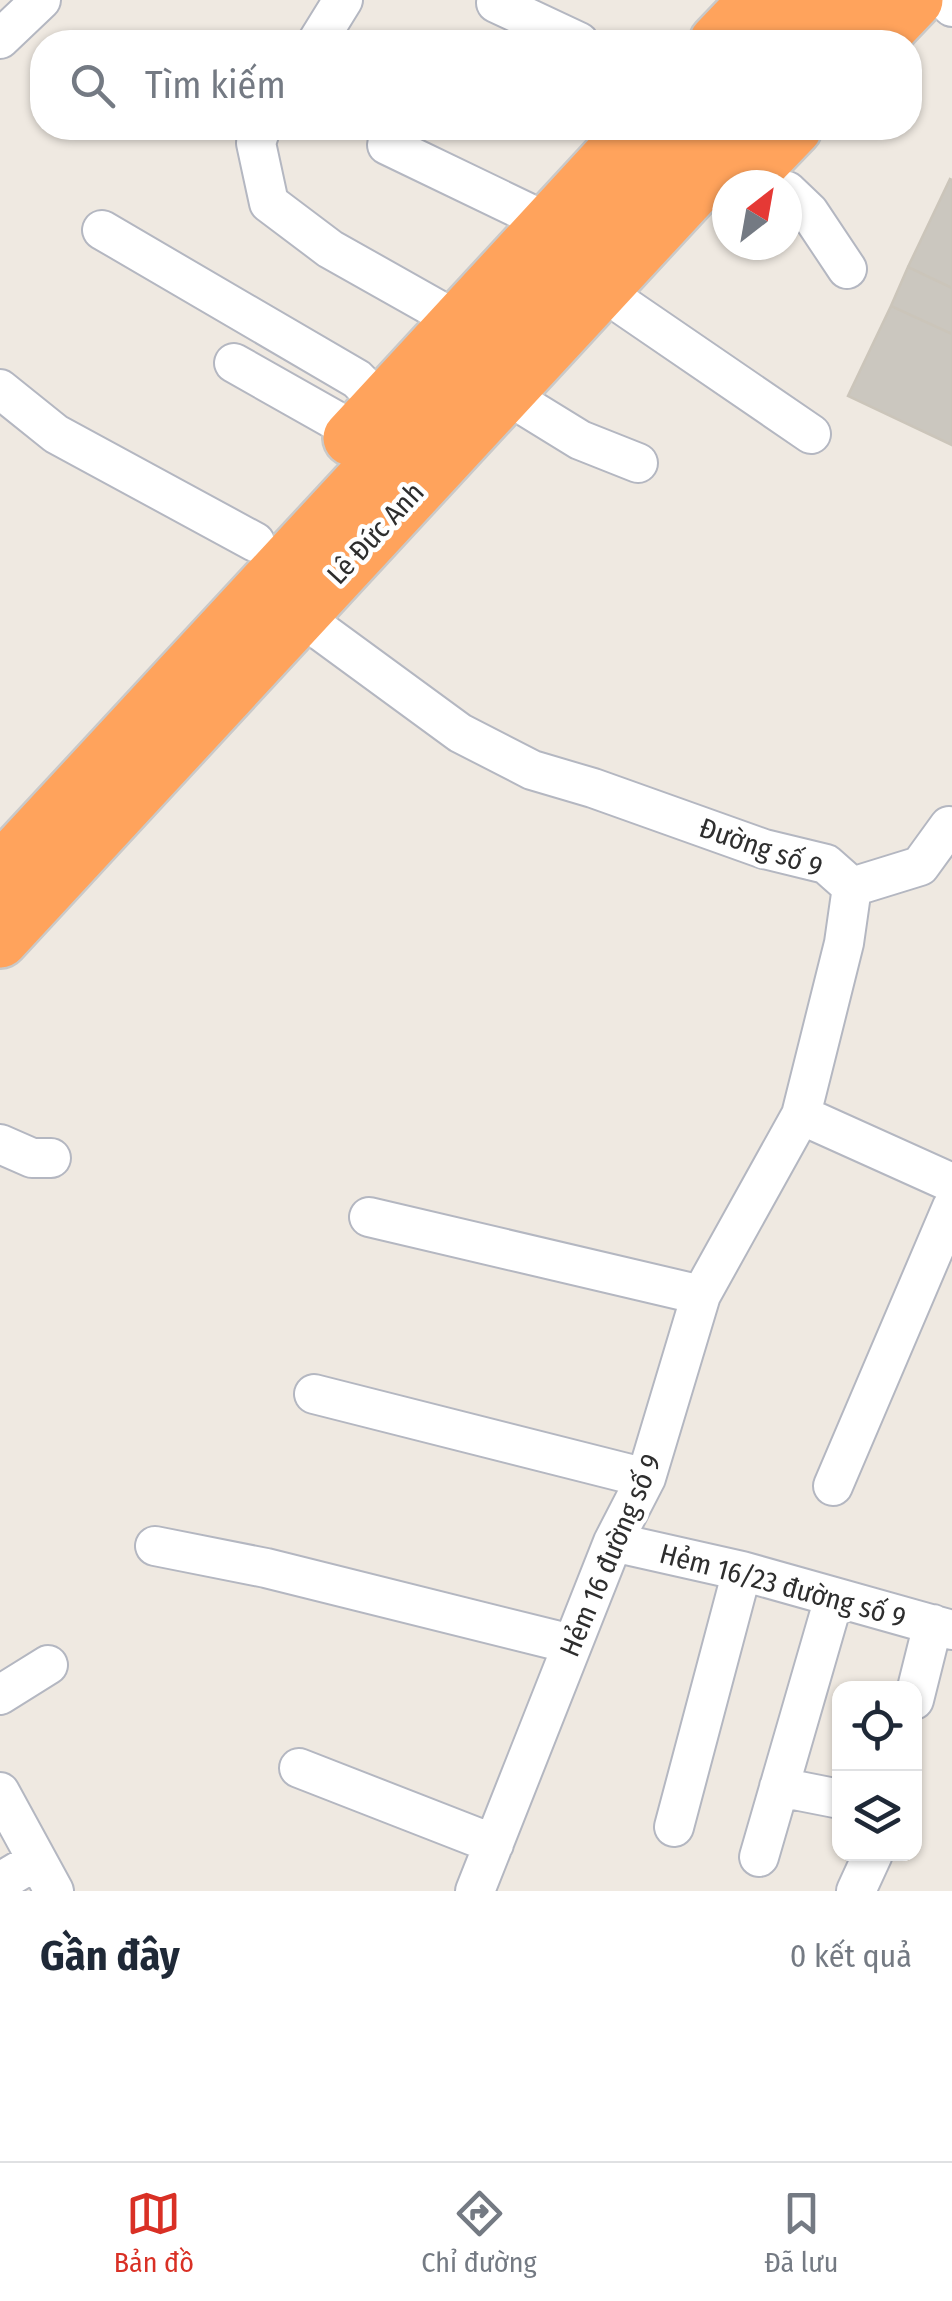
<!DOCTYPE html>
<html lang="vi">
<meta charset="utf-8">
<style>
:root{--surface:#fff;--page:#f2f2f3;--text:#1f2937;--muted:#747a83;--line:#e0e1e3;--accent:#d93025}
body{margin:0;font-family:"Fira Sans Condensed",sans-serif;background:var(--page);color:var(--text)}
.controls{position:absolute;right:30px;bottom:30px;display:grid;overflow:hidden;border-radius:20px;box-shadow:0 2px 8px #0004}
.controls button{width:90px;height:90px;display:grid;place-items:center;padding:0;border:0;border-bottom:2px solid var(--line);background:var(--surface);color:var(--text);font:50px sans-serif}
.compass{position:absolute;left:712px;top:170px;width:90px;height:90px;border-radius:50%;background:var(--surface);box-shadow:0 2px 8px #0004;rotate:31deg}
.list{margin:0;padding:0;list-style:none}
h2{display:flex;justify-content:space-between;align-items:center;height:130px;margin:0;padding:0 40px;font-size:42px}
h2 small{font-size:32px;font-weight:400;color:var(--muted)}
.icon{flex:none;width:55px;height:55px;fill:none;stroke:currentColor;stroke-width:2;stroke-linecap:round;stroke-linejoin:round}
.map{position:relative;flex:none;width:952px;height:1891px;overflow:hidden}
.search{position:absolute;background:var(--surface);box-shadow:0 2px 8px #0004;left:30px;right:30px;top:30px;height:110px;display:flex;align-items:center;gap:25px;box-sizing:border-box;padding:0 35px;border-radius:40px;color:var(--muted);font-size:38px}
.sheet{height:270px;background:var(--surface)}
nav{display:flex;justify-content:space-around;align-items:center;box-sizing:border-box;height:140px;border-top:2px solid var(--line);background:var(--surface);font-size:28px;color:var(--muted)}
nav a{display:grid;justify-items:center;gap:5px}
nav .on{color:var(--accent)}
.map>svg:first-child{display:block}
.building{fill:#cbc7bf;stroke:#cbc5ba;stroke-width:2.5}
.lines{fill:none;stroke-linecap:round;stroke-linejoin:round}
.minor-casing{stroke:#b4b7c1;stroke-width:42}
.highway-casing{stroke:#c9c9c9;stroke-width:60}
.minor{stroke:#fff;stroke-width:38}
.highway{stroke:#ffa35c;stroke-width:55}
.labels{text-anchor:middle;stroke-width:9;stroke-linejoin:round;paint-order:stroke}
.street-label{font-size:28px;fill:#2e2e2e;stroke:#fff}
</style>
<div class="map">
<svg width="952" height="1891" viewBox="0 0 952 1891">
<rect width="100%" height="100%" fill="#efe9e1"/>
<path class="building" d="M950 179 952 180V288L908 267Z
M908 267 952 288V334L891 306Z
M891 306 952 334V445L848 396Z"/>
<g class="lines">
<g class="minor-casing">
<path id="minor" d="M945 0 952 7
M496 3 579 42
M0 39 41 0
M317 42 343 0
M261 128 256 143 269 203 330 249 456 320
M387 145 547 222
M787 191 809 212 847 269
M102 230 357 379 381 403
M624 306 811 434
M234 363 356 432
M0 389 56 434 255 542
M528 408 580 440 638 463
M318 629 460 733 532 770 593 788 764 849 826 864 852 887 844 943 801 1115 952 1183
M852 887 920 866 949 826
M0 1144 32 1158H51
M369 1217 701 1295
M314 1394 646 1478
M833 1486 952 1207
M613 1542 742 1571 952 1630
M155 1546 266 1568 571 1644
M0 1695 48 1665
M914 1700 933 1624
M299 1768 494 1844
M779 1787 840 1799
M0 1792 54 1891
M674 1827 742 1571
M759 1857 834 1598
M0 1882 37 1860
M475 1891 613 1542 646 1478 701 1295 801 1115
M856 1891 873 1854"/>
</g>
<g class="highway-casing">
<path id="highway" d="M717 42 757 0
M767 42 806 0
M828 42 867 0
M875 42 915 0
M739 185 794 128
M351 438 637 128
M0 872 689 128
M0 940 751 128"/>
</g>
<use href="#minor" class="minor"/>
<use href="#highway" class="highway"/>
</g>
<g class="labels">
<g class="street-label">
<text transform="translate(375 533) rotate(-47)" y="10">Lê Đức Anh</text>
<text transform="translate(761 847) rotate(19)" y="10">Đường số 9</text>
<text transform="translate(610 1555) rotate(-67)" y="10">Hẻm 16 đường số 9</text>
<text transform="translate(783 1585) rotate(15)" y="10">Hẻm 16/23 đường số 9</text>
</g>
</g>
</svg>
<div class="controls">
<button><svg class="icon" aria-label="locate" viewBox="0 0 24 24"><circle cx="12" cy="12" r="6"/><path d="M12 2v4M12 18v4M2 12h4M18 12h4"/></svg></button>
<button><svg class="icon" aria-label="layers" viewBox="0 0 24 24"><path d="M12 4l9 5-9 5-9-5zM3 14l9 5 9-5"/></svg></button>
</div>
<svg class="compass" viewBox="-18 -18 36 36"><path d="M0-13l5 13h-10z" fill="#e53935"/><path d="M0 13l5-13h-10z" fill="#747a83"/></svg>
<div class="search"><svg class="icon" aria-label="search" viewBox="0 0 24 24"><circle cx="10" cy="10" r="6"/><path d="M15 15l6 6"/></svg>Tìm kiếm</div>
</div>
<section class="sheet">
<h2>Gần đây<small>0 kết quả</small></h2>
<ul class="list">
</ul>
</section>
<nav>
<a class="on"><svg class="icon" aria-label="map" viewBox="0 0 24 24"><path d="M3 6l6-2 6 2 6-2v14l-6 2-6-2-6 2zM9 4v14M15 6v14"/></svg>Bản đồ</a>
<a><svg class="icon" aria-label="directions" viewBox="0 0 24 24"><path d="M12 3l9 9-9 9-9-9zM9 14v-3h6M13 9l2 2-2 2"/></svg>Chỉ đường</a>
<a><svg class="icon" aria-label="saved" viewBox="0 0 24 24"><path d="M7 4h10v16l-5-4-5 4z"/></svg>Đã lưu</a>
</nav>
